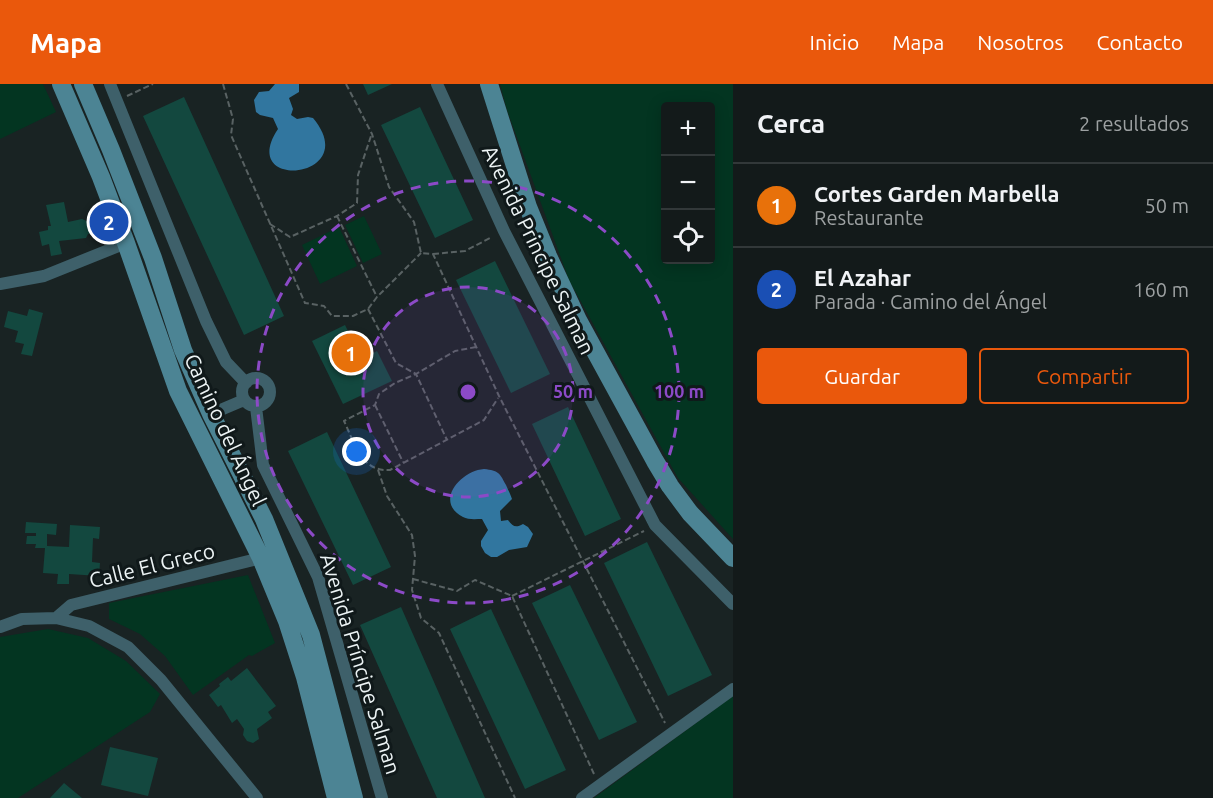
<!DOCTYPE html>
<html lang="es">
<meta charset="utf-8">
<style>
:root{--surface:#131a1a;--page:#202727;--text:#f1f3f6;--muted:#9da1a2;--line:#323839;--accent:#ea580c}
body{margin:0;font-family:Ubuntu,sans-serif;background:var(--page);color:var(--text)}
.controls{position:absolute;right:18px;top:18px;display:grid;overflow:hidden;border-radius:6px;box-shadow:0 3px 15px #0003}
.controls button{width:54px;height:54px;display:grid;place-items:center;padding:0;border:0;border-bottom:2px solid var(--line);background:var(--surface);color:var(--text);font:30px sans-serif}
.you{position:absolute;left:357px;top:368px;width:21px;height:21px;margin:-15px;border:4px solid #fff;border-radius:50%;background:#1a73e8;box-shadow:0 0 0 9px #1a73e833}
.badge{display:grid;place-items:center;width:39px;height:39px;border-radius:50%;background:var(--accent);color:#fff;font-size:20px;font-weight:700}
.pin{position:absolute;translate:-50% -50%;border:3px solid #fff;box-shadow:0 2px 6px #0006}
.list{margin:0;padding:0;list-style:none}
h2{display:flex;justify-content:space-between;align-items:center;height:78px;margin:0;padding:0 24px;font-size:26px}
h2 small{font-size:20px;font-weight:400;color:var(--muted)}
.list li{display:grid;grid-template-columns:39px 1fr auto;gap:18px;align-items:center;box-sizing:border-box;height:84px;padding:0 24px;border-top:2px solid var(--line)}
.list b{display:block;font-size:22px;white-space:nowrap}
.list p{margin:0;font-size:20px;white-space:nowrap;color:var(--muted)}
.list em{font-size:20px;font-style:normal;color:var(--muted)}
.actions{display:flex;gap:12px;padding:18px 24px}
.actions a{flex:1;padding:14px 0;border:2px solid var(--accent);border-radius:6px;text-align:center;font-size:21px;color:var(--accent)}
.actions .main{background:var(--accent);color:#fff}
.icon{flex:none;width:33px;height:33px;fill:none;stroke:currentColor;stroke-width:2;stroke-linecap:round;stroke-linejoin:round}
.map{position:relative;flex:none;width:733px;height:714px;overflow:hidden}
header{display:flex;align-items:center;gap:36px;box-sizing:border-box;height:84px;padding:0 30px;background:var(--accent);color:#fff}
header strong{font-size:28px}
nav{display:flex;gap:33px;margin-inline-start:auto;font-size:21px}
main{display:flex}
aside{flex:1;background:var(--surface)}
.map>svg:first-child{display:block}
.green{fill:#033521;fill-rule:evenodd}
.water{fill:#31769f}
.building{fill:#13483f}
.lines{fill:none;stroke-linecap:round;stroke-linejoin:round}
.path{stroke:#596263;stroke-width:2;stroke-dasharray:6 3;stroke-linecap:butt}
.street{stroke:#3e606a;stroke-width:12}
.secondary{stroke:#4c8494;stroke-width:18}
.ring{fill:none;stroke:#8c4ac7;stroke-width:3;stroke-dasharray:10 8}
.labels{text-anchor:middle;stroke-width:6;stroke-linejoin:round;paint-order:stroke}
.street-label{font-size:21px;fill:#edf4f5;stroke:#10191a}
.centre{fill:#8c4ac7;stroke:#10191a;stroke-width:3}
.ring-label{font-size:18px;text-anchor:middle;font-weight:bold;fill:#8c4ac7;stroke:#10191a;stroke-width:6;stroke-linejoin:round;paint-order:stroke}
</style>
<header>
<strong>Mapa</strong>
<nav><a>Inicio</a><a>Mapa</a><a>Nosotros</a><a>Contacto</a></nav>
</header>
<main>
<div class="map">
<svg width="733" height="714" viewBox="0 0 733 714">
<rect width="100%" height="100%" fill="#192323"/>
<path class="green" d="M0 0H43L56 28 0 55Z
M500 0H733V455L678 394 569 196 507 26ZM666 22H710V176H666Z
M364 132 382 170 363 179 345 141Z
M339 143 357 182 320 200 302 161Z
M248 491 275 559 252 572 249 571 193 611 165 572 140 550 109 535V519Z
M48 545 88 554 126 577 160 610 150 628 18 714H0V553Z
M733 612V714H594Z"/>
<path class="water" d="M275 0H299V8L289 14 293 25 291 31 297 35 308 33 313 34C364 95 236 108 278 45L273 34 260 31 256 28 254 16 259 8 269 7Z
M484 385C499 387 499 388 506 401 508 406 510 409 512 415L500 427 501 437 508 436C513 443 516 444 523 440L528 443 533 450 527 463 509 466 497 473H491L485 469 481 462V457L488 446 482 435C476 435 468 436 463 433 434 418 460 387 484 385Z"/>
<path class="building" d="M363 0H392L368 11Z
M184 13 284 232 244 251 143 32Z
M420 23 473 136 435 154 381 41Z
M64 118 68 138 82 135 89 138 91 149 88 150 86 154 59 157 62 170 51 172 49 160 42 162 39 148 48 146V142H51L46 121Z
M495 177 550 290 511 309 456 196Z
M29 225 43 229 32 272 21 270 24 260 15 258 18 247 4 243 8 227 27 232Z
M345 241 362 275 377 267 392 297 343 320 312 257Z
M568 323 621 435 585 452 532 340Z
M327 348 391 483 353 501 288 367Z
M26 438 57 440 56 451 47 450V462L69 463 70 441 100 443 99 455 93 454 92 478 100 479 99 492 69 490V500H57L58 490 43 489 45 464H35L36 460H26L27 452H36V449H25Z
M647 458 712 591 668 612 604 479Z
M570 501 637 638 599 656 532 519Z
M401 523 485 714H437L360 541Z
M491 525 566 686 525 705 450 545Z
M247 584 276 622 268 628 272 634 257 645 259 655 253 659 247 657 243 651 244 645 237 635 232 639 221 621 218 623 209 611 220 602 219 600 228 593 231 597Z
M110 663 158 674 148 712 101 701Z
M64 699 82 714H50Z"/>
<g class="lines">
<path class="path" d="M223 0 233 35 231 51 305 219 324 222 332 232H353L368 225 377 213 421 169
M346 0 372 50 389 103 414 138 421 169 433 170 499 312 665 639
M127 12 153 0
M337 132 377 213
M270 140 290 153 337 132 357 119 358 91 371 52
M433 170 465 167 492 153
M368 225 396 279 416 290 447 356
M476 263 455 267 416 290 395 299 379 310 375 321 344 337C355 360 361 388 390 386L484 336 498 314
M375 321 403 378
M378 386 387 412 412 451 415 472 412 506 421 534 439 549 515 714
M413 495 457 507 475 496 512 512 594 690
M512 512 644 447"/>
<path class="street" d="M110 0 206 237 226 278 246 299
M437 0 504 147 655 441 733 520
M0 200 44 192 126 159
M242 308a14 14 0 1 1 28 0a14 14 0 1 1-28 0Z
M256 323 263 381 318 493 382 714
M211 330 244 316
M56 534 71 521 261 474
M0 543 22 535 56 534 89 542 128 563 161 596 257 714
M582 714 733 605"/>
<path class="secondary" d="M61 0 101 93 126 159 178 307 261 474 287 537 305 593 336 714
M83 0 111 66 153 174 183 266 211 330 264 435 311 551 354 714
M489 0 528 123 548 172 578 236 655 377 670 402 690 429 733 474"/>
</g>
<circle cx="468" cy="308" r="105" fill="#8c4ac7" fill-opacity=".12"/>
<g class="ring">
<circle cx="468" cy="308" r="105"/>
<circle cx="468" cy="308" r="211"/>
</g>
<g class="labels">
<g class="street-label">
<text transform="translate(538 166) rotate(64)" y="7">Avenida Principe Salman</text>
<text transform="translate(225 346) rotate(65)" y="7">Camino del Ángel</text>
<text transform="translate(152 482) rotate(-14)" y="7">Calle El Greco</text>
<text transform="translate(360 580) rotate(73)" y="7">Avenida Príncipe Salman</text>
</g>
</g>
<circle cx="468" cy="308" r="9" class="centre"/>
<g class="ring-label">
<text x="573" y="314">50 m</text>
<text x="679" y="314">100 m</text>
</g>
</svg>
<div class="controls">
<button>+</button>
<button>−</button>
<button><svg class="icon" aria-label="locate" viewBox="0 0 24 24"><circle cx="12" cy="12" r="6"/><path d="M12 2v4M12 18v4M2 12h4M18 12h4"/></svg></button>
</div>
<div class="you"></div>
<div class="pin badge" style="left:351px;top:269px;background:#e8710a">1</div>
<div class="pin badge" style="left:109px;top:138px;background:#1a4fb4">2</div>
</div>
<aside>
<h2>Cerca<small>2 resultados</small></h2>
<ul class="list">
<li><span class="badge" style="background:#e8710a">1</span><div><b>Cortes Garden Marbella</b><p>Restaurante</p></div><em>50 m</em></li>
<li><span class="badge" style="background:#1a4fb4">2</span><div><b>El Azahar</b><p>Parada · Camino del Ángel</p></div><em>160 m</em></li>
</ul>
<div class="actions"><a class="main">Guardar</a><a>Compartir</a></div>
</aside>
</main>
